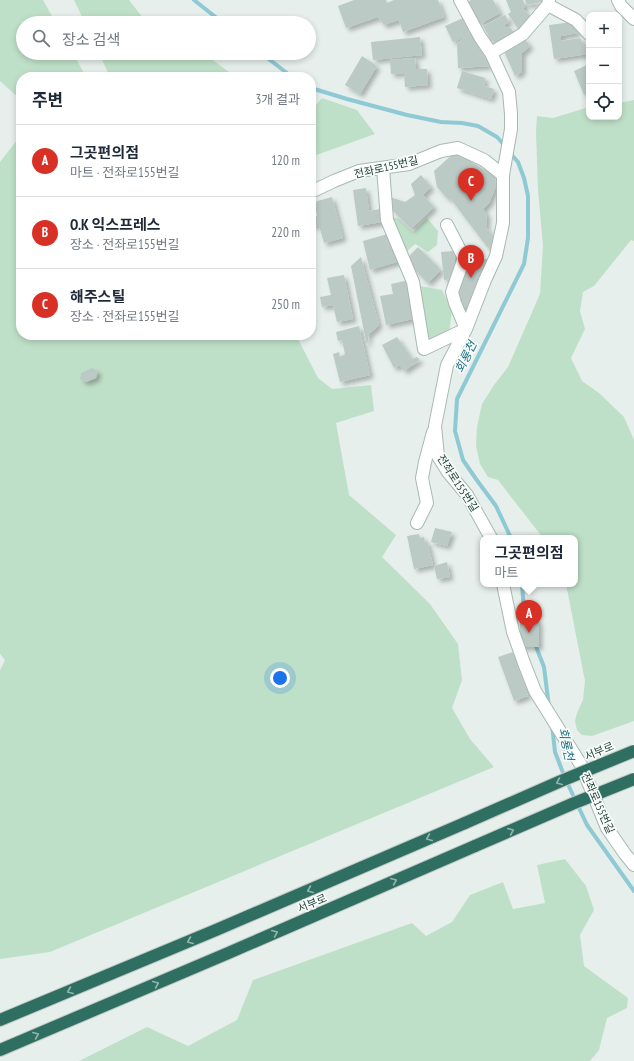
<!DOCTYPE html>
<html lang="ko">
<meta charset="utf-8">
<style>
:root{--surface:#fff;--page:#f6f6f7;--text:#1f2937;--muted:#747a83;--line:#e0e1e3;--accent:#d93025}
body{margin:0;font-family:"PT Sans Narrow","Noto Sans KR",sans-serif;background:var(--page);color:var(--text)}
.controls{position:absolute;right:12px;top:12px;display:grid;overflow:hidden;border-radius:8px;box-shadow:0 2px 6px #0003}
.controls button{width:36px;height:36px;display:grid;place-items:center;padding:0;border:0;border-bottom:1px solid var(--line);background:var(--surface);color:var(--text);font:20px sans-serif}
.you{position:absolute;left:280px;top:678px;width:14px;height:14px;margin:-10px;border:3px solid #fff;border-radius:50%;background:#1a73e8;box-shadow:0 0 0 6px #1a73e833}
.badge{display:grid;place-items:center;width:26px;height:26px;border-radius:50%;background:var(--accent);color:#fff;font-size:13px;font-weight:700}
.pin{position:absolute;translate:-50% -33px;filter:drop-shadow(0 1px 2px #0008)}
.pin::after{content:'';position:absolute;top:21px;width:14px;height:12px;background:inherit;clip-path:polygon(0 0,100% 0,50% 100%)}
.popup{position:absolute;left:480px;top:535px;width:98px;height:52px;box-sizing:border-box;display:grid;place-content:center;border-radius:8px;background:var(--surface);filter:drop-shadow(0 1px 3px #0005);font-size:13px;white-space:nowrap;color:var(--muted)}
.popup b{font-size:15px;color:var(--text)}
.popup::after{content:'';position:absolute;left:50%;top:100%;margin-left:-8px;border:8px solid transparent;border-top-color:var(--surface)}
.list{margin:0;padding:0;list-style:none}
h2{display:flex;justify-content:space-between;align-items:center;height:52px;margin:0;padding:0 16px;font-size:17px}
h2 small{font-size:13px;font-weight:400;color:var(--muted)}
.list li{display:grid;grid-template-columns:26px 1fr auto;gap:12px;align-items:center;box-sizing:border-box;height:72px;padding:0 16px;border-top:1px solid var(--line)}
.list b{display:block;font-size:15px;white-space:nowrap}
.list p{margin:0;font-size:13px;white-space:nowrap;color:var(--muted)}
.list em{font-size:13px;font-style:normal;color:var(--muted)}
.icon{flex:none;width:22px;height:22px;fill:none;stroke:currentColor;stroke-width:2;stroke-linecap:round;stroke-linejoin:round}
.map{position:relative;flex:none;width:634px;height:1061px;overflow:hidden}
.search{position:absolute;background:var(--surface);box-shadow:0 2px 6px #0003;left:16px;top:16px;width:300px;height:44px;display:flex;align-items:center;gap:10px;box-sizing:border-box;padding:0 14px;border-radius:22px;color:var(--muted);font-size:15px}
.panel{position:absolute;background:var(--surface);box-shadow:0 2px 6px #0003;left:16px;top:72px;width:300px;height:268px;border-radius:16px}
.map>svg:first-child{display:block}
.green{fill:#bfe0c8}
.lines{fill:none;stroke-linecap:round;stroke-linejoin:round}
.stream{stroke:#8ec9d4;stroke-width:4}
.building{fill:#bbcac4;filter:url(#shadow)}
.minor-casing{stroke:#a8b8b2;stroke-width:14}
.highway-casing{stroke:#c2cac8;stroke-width:14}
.minor{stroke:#fff;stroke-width:12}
.highway{stroke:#2f6f62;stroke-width:12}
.highway-bridge-casing{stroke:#c2cac8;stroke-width:14;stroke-linecap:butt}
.highway-bridge{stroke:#2f6f62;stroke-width:12}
.oneway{stroke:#93b5ae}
.labels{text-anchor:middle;stroke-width:3.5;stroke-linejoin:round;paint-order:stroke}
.street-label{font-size:11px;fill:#24423a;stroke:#f7fbf9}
.water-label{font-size:12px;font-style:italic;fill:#1c6f80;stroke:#f7fbf9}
</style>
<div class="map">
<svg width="634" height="1061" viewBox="0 0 634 1061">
<defs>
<filter id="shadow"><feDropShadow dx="3.5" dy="3.5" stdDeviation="2" flood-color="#0004"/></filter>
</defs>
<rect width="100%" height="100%" fill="#e6efeb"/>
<path class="green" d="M0 0H43L56 23H23V53H73L86 77H21V100L0 81Z
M74 0H129L147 23H85Z
M99 53H203L236 77H110Z
M322 98 357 110 375 134 311 157V111Z
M634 100V241L631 240 594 286 583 292 580 311 585 329 571 358 582 381 599 393 624 417 634 440V721L592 736 582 735 577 730 575 721 577 713 583 700 585 681 566 584H575V538H543L498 480 488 477 480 464 476 446 477 427 482 404 494 385 508 367 540 294 543 246 538 190 536 132 537 116 553 118 589 107V117H619V103Z
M21 135V335H296L318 378 332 389 371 385 374 411 336 423 349 495 396 535 382 557 430 604 458 644 462 680 452 708 470 739 494 767 50 952 0 959V670L5 660 0 654V162Z
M388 215 399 219 413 232 427 218 438 231 437 245 428 252 415 244 404 254Z
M414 285 442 290 452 310 449 334 426 344Z
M565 859 586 886 594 910 580 935 584 966 628 998 627 1008 607 1018 599 1050 590 1061H79L147 1027 188 1046 237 1020 253 980 412 923 426 936 452 922 470 895 503 882 513 909 545 903 537 865Z"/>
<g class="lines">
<path class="stream" d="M194 0 223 23
M261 53 292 77
M311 88 347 99 407 115 441 122 462 123 478 126 497 137 506 147
M510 153 518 162 524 178 528 196V238L524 264 457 399 455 431 463 460 476 479 496 506 511 538
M522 584 524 611 528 624
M535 644 544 667 549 707
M552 725 555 752 565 778 587 825 634 891"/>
</g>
<path class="building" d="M354 0H386L387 3 394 0H438L444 17 403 32 399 20 384 25 378 17 346 28 338 6Z
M471 0H493L500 13 480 24 467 2Z
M506 0H523L525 6 523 9 532 17 519 30 508 14 511 12Z
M525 0H546V1L527 5Z
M505 15 509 22 504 25 506 28 510 27 516 36 502 44 491 41 483 26Z
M463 18 470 35 453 42 445 26Z
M572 22 578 33 561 36V41L580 38 588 54 554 59 549 25Z
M471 34 490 66 458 68 457 43Z
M420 37 422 55 373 60 371 42Z
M523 37 530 46 522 53V72L515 76 503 49Z
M362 56 377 66 360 94 345 85Z
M415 58 416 69H427L428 85 405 87 404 73 391 74 390 60Z
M589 64V93L584 95 574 71Z
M462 71 485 78 484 86 494 89 491 99 457 88Z
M455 152 495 176 496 186 489 203 483 209 487 215 486 227 497 241 488 248 450 198H447L437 187 434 171Z
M421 175 431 187 423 195 434 207 411 229 393 211 390 197 405 202 415 195 411 184Z
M366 188 369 211 380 209 382 222 358 226 353 190Z
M332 197 343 238 324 243 319 225 312 226 311 221V218L317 216 314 202Z
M391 233 400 261 370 270 363 241Z
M418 247 441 270 428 283 405 260Z
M454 251 456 279 444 280 441 252Z
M361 257 379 325 369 334 367 346 351 266Z
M468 259H489L472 305 460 309 455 296Z
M344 275 353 319 337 322 333 305 322 307 320 297 331 295 327 278Z
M409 280 417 318 386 325 380 296 393 294 391 284Z
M359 326 370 375 340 382 333 354 339 352 340 357 345 354 342 340 338 341 336 332Z
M397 337 412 359 417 357 420 360 404 371 400 365 394 368 382 345Z
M92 368 98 371 96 378 86 382 80 379 81 373Z
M435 528 452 532 447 546 431 542Z
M419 534 420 538 424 537V542L427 541 433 565 414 569 407 536Z
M447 562 450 577 437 579 434 566Z
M520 619 539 620V647H519Z
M513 652 528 696 514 701 498 657Z"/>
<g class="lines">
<g class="minor-casing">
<path id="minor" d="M460 0 480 37 491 53 509 92 511 114V129L503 175V223L496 256 485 280 466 329 447 365 435 426 438 456 448 472 467 495 491 538
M618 0 621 6 634 19
M548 5 576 20 589 34
M491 53 523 34 548 5 549 0
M383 168 387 220 413 282 424 349 466 329 455 303 452 292 464 258 447 225
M311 192 334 181 359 171 409 164 441 151 458 148 484 160 503 175
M417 523 427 503 422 478 425 462 433 432
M503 584 513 632 524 663 535 691 581 765 607 828 625 854 634 865"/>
</g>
<g class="highway-casing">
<path id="highway" d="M0 1020 216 930 465 823
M0 1050 226 954 475 846"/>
</g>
<use href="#minor" class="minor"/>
<use href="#highway" class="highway"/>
<g class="highway-bridge-casing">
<path id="highway-bridge" d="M465 823 561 781 634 751
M475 846 572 804 634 779"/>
</g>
<use href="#highway-bridge" class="highway-bridge"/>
</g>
<defs><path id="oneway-chevron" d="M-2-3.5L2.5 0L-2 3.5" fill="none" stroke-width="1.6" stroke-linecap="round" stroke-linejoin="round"/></defs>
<g class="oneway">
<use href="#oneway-chevron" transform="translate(559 782) rotate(157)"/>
<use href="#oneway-chevron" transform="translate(511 831) rotate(-23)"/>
<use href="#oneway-chevron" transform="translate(429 838) rotate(157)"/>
<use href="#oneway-chevron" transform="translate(394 881) rotate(-23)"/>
<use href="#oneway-chevron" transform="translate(310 890) rotate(157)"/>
<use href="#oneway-chevron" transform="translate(275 933) rotate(-23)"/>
<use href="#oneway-chevron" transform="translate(190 941) rotate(157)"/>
<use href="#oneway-chevron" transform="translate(156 984) rotate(-23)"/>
<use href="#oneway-chevron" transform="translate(70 991) rotate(157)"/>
<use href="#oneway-chevron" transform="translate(36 1035) rotate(-23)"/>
</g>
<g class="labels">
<g class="street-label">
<text transform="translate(386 167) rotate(-13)" y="4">전좌로155번길</text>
<text transform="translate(458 483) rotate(57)" y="4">전좌로155번길</text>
<text transform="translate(599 751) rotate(-22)" y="4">서부로</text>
<text transform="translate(598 803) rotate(66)" y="4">전좌로155번길</text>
<text transform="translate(312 903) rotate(-23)" y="4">서부로</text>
</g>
<g class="water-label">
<text transform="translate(466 357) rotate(-64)" y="4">회룡천</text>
<text transform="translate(566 744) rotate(78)" y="4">회룡천</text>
</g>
</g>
</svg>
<div class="controls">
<button>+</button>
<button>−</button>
<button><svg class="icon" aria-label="locate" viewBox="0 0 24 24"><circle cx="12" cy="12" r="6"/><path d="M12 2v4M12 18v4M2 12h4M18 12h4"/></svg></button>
</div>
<div class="you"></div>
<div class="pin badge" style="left:529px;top:633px">A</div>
<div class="popup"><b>그곳편의점</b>마트</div>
<div class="pin badge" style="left:471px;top:278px">B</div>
<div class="pin badge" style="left:471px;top:201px">C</div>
<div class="search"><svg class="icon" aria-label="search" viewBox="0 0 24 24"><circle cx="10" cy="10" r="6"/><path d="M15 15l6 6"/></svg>장소 검색</div>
<section class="panel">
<h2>주변<small>3개 결과</small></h2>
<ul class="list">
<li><span class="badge">A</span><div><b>그곳편의점</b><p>마트 · 전좌로155번길</p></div><em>120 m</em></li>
<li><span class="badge">B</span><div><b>O.K 익스프레스</b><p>장소 · 전좌로155번길</p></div><em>220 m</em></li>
<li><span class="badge">C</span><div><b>해주스틸</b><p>장소 · 전좌로155번길</p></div><em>250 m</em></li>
</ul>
</section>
</div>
